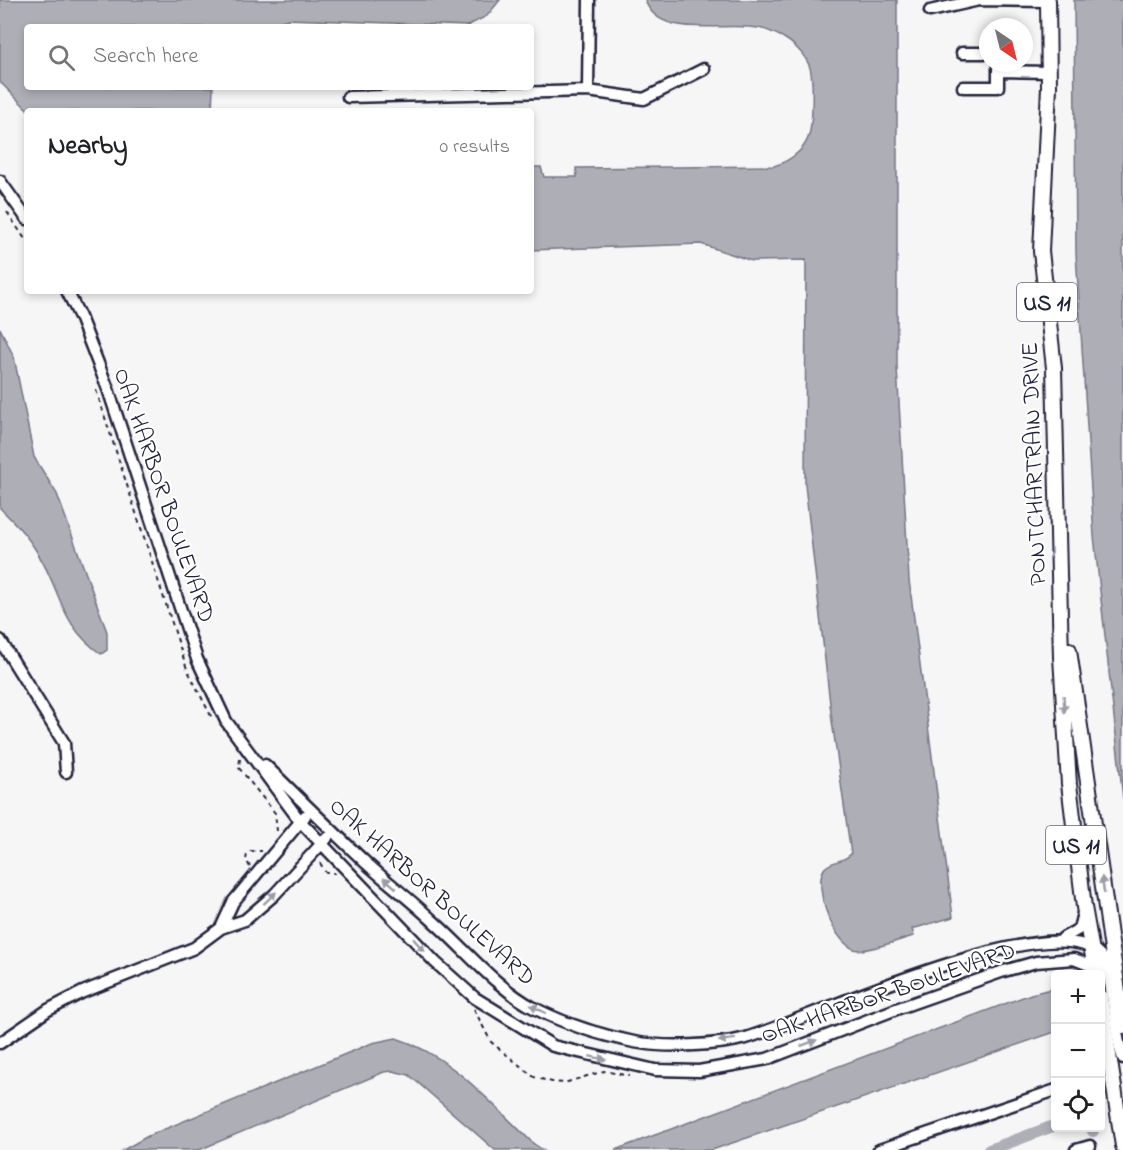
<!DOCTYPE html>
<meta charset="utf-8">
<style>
:root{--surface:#fff;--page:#f6f6f6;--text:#202124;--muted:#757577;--line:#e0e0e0}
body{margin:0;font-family:"Indie Flower",sans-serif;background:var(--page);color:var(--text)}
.controls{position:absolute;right:18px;bottom:18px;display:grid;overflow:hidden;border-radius:6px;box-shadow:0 3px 9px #0003}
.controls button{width:54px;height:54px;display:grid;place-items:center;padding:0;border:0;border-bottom:2px solid var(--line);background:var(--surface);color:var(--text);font:30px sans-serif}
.compass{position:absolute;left:979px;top:18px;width:54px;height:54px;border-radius:50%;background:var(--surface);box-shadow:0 3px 9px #0003;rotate:145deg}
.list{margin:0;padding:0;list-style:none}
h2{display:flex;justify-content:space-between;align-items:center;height:78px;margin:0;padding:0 24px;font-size:26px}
h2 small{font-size:20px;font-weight:400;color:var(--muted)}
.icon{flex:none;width:33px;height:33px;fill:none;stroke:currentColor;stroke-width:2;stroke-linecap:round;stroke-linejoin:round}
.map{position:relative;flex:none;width:1123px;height:1150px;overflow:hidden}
.search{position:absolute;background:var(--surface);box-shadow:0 3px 9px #0003;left:24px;top:24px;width:510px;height:66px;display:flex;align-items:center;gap:15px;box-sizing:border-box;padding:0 21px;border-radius:6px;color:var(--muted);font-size:22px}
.panel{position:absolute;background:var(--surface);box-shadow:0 3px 9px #0003;left:24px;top:108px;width:510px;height:186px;border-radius:6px}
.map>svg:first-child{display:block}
.water{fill:#aeaeb7;stroke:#767685;stroke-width:1.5}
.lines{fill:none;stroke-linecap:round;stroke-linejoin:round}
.canal{stroke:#aeaeb7;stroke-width:12}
.minor-casing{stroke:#22223b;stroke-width:15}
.major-casing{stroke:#22223b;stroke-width:18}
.path{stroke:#22223b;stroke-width:2;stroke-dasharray:4.5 4.5;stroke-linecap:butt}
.minor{stroke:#fff;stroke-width:10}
.major{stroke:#fff;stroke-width:14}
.oneway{fill:#9c9ca7}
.labels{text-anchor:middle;stroke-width:4.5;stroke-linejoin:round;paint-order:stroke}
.shield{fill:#fff;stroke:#646476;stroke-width:1.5}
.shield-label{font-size:22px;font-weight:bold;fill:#22223b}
.street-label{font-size:24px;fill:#22223b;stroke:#fff}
</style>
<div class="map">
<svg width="1123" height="1150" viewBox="0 0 1123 1150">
<rect width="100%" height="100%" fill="#f6f6f7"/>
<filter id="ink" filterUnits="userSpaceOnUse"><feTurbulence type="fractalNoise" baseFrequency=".0167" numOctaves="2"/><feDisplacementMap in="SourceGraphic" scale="12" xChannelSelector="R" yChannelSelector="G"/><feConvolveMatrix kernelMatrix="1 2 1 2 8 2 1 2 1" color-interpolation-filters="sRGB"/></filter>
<g filter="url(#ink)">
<path class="water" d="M0 0H500L487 16 467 26 288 19 261 27H27V87H213L212 111H29L0 82Z
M645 0H897V367L909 580 953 917 912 929 914 936C898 940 877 949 860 950 836 951 812 888 824 869 829 861 844 862 851 854L832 721 805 485 806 260 752 261 701 244 531 250V167H541L544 177H577L576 168 774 166C787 162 803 152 808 138 813 126 814 76 809 65 804 54 793 43 784 38 776 34 767 29 758 28 724 21 659 41 645 0Z
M1074 0H1123V799L1094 536 1076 254Z
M0 328 14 357 34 457 57 494 107 632V650L101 654C59 624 62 592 38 554 28 536 14 522 0 508Z
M1055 988V1032L712 1150H615L1031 994Z
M396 1038C453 1056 491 1104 534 1144L543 1150H495L409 1075 393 1071 384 1072 199 1150H123L148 1136 372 1043Z"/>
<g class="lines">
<path class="canal" d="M1092 1128 1093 1131
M989 1150 1056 1125"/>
<g class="minor-casing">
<path id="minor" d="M930 11 979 0 1048 1
M962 53H988
M998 71 1049 72
M963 87H998V63
M588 91 589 0
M348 97 588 91 644 99 704 69
M0 181 27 219
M67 291 80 317 108 389 197 659 226 721 300 821 435 962 475 998 553 1046 655 1070 699 1071 767 1059 899 1008 1004 971 1036 962 1074 959 1089 965 1096 974
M0 640 64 743 66 772
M265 765C298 797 331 830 365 862 387 882 411 900 433 921 466 950 495 987 534 1008 565 1024 600 1035 634 1042 665 1048 716 1046 746 1038 806 1021 1055 902 1100 955 1114 971 1113 1032 1123 1058
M221 928 233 902 305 816
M1063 938 1079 929 1083 913
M0 1043 48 1010 83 992 194 948 221 928 245 920 274 895 327 838
M879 1150 1056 1090
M1076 1150 1090 1146"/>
</g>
<g class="major-casing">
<path id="major" d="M1048 0 1049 87 1041 251 1054 368 1061 657 1069 784 1084 907 1096 974
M1069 650 1123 1026
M1100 997 1123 1146"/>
</g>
<path class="path" d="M7 212 27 242
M96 390 187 669 212 718
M240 759 239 768 275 813 277 831
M320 863 326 873H335
M250 867 246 860 247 854 251 851H262
M474 1009 491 1042 534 1077 552 1082 564 1083 604 1071 630 1076"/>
<use href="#minor" class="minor"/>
<use href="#major" class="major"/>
</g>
<defs><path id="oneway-solid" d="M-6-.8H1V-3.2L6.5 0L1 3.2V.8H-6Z" transform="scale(1.5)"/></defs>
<g class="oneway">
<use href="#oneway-solid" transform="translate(1064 704) rotate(87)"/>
<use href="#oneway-solid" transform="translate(390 883) rotate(-139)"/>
<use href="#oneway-solid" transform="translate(1103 885) rotate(-98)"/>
<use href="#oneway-solid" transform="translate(270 898) rotate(-43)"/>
<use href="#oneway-solid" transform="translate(419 945) rotate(47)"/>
<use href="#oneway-solid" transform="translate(538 1009) rotate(-153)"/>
<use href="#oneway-solid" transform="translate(727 1040) rotate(173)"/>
<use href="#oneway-solid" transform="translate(809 1043) rotate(-21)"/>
<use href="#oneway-solid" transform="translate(598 1058) rotate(12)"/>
</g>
</g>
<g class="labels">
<g class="shield">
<rect x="1017" y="283" width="60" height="38" rx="4.5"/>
<rect x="1046" y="826" width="60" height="38" rx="4.5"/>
</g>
<g class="shield-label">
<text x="1047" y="310">US 11</text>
<text x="1076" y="853">US 11</text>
</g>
<g class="street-label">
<text transform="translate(1033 464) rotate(-92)" y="8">PONTCHARTRAIN DRIVE</text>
<text transform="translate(165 495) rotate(71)" y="8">OAK HARBOR BOULEVARD</text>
<text transform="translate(433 891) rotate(42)" y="8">OAK HARBOR BOULEVARD</text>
<text transform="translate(888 992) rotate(-19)" y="8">OAK HARBOR BOULEVARD</text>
</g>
</g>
</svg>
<div class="controls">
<button>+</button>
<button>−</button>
<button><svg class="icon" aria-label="locate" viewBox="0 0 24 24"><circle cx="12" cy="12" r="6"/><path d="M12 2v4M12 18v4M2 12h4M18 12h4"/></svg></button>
</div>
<svg class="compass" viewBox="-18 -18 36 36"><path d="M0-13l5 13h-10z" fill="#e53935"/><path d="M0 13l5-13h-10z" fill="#757577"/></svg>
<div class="search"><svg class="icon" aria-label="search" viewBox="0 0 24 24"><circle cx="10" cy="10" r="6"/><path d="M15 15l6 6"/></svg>Search here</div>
<section class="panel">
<h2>Nearby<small>0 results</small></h2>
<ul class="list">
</ul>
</section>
</div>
